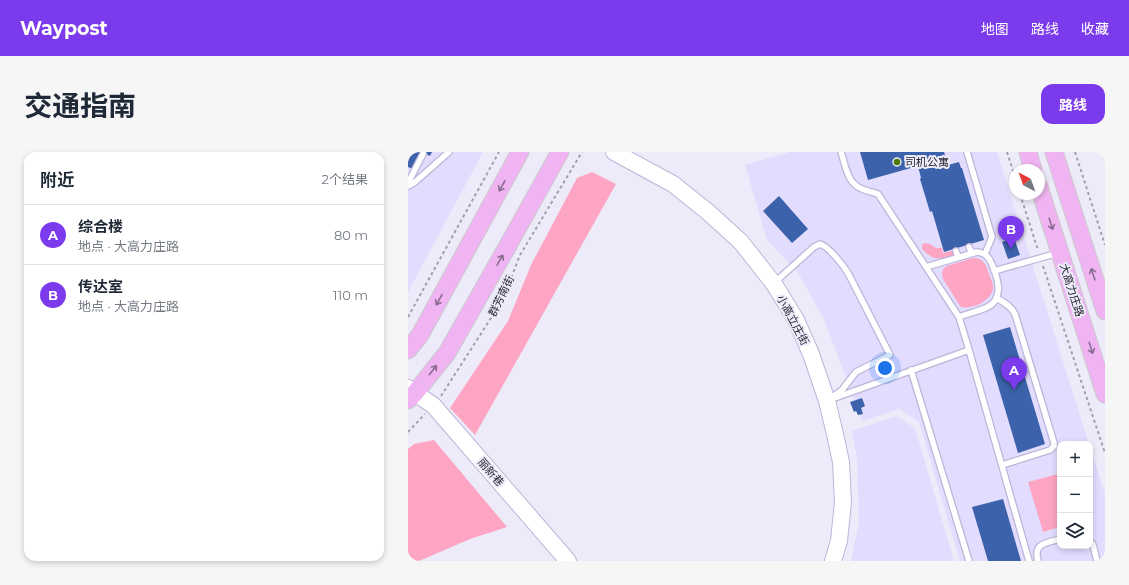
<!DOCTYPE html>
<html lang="zh">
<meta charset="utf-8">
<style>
:root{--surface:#fff;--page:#f6f6f7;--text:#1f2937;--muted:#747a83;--line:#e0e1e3;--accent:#7c3aed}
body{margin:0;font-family:Montserrat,"Noto Sans SC",sans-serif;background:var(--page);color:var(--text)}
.controls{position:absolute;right:12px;bottom:12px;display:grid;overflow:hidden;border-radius:8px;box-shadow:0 2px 6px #0003}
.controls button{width:36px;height:36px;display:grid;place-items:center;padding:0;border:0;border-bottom:1px solid var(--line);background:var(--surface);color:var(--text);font:20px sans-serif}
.compass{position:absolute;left:601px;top:12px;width:36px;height:36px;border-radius:50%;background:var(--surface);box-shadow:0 2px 6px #0003;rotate:319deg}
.you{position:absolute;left:477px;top:216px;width:14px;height:14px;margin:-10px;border:3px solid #fff;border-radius:50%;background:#1a73e8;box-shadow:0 0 0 6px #1a73e833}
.badge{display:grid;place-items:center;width:26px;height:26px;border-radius:50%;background:var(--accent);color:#fff;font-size:13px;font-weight:700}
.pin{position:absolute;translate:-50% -33px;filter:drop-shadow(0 1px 2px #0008)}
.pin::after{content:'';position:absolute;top:21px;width:14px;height:12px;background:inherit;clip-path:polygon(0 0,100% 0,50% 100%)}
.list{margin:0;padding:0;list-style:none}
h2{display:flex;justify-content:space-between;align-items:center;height:52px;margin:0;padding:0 16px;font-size:17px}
h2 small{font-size:13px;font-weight:400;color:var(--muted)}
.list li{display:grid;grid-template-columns:26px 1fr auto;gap:12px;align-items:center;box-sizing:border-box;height:60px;padding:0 16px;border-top:1px solid var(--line)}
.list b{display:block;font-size:15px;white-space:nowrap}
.list p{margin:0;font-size:13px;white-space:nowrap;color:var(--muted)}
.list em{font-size:13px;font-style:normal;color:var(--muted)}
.icon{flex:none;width:22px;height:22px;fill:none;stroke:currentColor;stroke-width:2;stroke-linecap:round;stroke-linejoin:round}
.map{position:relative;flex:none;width:697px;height:409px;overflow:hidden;border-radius:12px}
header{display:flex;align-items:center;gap:24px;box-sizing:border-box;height:56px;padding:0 20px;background:var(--accent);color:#fff}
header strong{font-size:19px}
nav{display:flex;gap:22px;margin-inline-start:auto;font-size:14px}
.intro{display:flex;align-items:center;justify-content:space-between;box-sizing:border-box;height:96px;padding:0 24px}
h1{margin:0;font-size:28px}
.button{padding:10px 18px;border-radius:12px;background:var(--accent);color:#fff;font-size:14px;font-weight:700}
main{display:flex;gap:24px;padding:0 24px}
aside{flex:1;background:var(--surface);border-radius:12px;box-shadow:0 2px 6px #0003}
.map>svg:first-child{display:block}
.built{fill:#e2dcff}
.green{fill:#fda5c2}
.building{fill:#3b62aa}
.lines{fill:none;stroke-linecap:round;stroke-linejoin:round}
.lane-casing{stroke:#bcb5d8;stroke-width:8}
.secondary-casing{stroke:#bcb5d8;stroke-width:18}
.primary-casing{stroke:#cbcbce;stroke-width:19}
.path{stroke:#a19fac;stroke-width:2;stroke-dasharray:3 3;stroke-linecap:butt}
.lane{stroke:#fff;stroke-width:5.5}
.secondary{stroke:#fff;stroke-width:16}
.primary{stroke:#efb4f1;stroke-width:17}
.oneway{stroke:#8b6c92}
.poi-dot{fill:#4c7c06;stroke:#edebf9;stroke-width:1.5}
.labels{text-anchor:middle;stroke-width:4;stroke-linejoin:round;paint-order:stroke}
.poi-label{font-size:11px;fill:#272532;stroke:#edebf9;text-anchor:start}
.street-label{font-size:11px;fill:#272532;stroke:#edebf9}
</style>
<header>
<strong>Waypost</strong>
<nav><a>地图</a><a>路线</a><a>收藏</a></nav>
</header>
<div class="intro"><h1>交通指南</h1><a class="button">路线</a></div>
<main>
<aside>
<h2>附近<small>2个结果</small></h2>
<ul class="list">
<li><span class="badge">A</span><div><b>综合楼</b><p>地点 · 大高力庄路</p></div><em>80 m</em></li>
<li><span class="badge">B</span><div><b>传达室</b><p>地点 · 大高力庄路</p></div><em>110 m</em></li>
</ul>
</aside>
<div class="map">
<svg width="697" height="409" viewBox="0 0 697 409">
<rect width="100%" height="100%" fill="#edebf9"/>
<path class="built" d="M0 0H75L0 140Z
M382 0H589L681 292H652V394H682V295L697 343V409H552L511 270 491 257 454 269 416 167 390 121 359 88 337 13Z
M488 264 507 276 546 409H443L451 371 449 306 444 279Z"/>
<path class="green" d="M184 20 208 32 67 283 42 256 100 169 123 113 169 26Z
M516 91 522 92 528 96H534L535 101 547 98 546 103C530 108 526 109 514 97V93Z
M565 106C576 106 578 113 581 122 582 126 585 130 585 134 586 144 575 151 567 154 561 155 557 157 552 154L535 127 534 121 535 117 539 114Z
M26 288 99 375 62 387 11 409H0V297L6 292Z
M650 322 652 328V375L635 380 620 330Z"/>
<path class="building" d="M0 0H24L22 4 14 0 5 17 0 15Z
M452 0H536L540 13 551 10 553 16H554L576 88 536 100 524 59 522 60 512 27 513 26 510 14 460 28Z
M371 44 400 77 384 91 355 59Z
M606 86 612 103 600 107 594 90Z
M602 175 637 292 610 301 575 183Z
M454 246 457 254 453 256 455 262 450 263 448 259 446 260 442 250Z
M595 347 613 409H580L564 355Z"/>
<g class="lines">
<g class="lane-casing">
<path id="lane" d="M433 0C437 12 439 30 452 36 458 39 464 40 470 42L551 165 561 198
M559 0 584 85 577 102
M0 31 15 2
M0 34 7 30 41 0
M561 95 564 101
M548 99 550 105
M518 115 569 100C581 101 583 110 587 120 590 130 593 140 586 150 580 158 560 161 551 165
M586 119 650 101
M366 131 406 95 412 92C421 95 435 113 440 121L482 203 448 220 434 238 427 243
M588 146C596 150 603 154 607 162L646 291V294L642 298 594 313
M503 218 561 409
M421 248 561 198 621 409
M682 389 685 393 689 409
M630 409C625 391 638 391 652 387"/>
</g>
<g class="secondary-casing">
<path id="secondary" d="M206 0 265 32 300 60 333 90 366 132 388 168 403 202 419 249 427 282 433 310 435 350 431 389 425 409
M0 236 26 254 31 260 160 409"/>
</g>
<g class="primary-casing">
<path id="primary" d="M620 0 625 18
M646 0 697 159
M631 35 697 242
M0 198 12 183 112 0
M0 248 7 241 39 201 98 97 152 0"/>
</g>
<path class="path" d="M599 0 607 25
M667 0 697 93
M612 42 630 98
M635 114 697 301
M0 165 91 0
M33 244 83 166 100 134 112 103 174 0
M0 280 17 262"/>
<use href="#lane" class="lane"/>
<use href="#secondary" class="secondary"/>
<use href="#primary" class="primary"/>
</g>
<defs><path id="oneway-shaft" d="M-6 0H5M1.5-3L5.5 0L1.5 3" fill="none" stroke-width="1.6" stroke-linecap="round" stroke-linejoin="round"/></defs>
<g class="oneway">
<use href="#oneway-shaft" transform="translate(94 34) rotate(119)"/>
<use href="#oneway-shaft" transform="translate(643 72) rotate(72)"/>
<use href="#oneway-shaft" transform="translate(92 108) rotate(-60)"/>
<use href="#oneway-shaft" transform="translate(685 122) rotate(-108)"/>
<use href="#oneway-shaft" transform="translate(31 148) rotate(119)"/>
<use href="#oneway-shaft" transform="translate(683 196) rotate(72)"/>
<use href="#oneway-shaft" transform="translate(25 218) rotate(-52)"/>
</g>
<circle class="poi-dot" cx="489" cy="10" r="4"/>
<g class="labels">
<g class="poi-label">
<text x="497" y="14">司机公寓</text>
</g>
<g class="street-label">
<text transform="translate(664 138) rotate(72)" y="4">大高力庄路</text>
<text transform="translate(93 144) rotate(-64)" y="4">群芳南街</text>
<text transform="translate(385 168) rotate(62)" y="4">小高立庄街</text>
<text transform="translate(83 320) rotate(49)" y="4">丽新巷</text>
</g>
</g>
</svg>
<div class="controls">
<button>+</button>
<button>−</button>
<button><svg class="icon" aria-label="layers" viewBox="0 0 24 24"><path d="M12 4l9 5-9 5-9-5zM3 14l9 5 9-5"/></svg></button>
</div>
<svg class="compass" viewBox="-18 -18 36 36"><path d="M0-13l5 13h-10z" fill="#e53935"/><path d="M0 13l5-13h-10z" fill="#747a83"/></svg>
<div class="you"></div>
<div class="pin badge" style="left:606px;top:238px">A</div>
<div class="pin badge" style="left:603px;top:97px">B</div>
</div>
</main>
